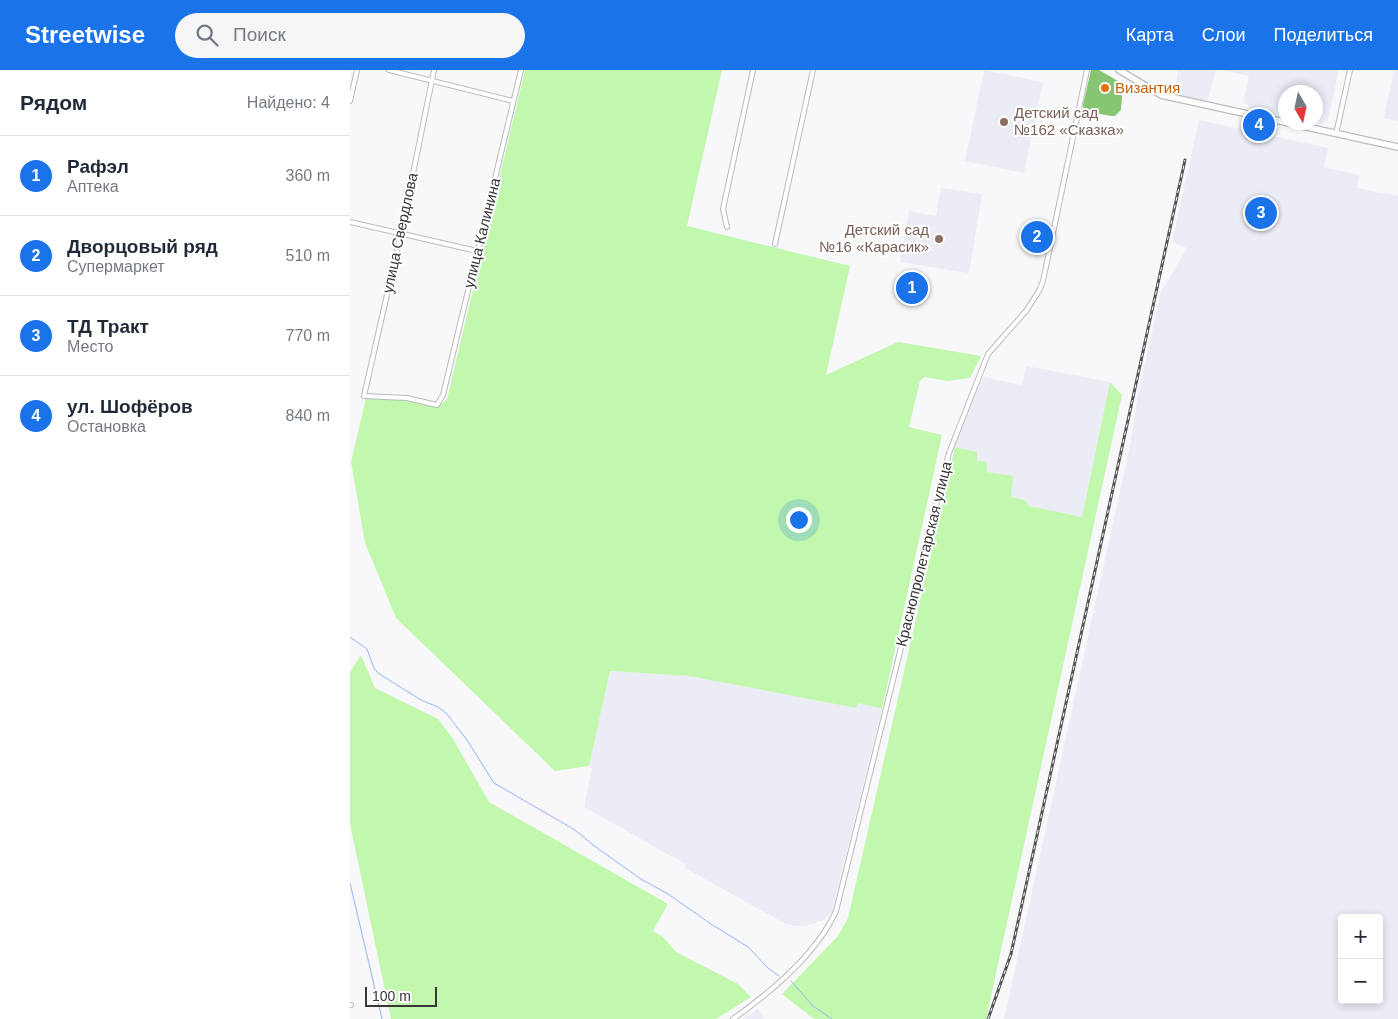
<!DOCTYPE html>
<html lang="ru">
<meta charset="utf-8">
<style>
:root{--surface:#fff;--page:#f6f6f7;--text:#1f2937;--muted:#747a83;--line:#e0e1e3;--accent:#1a73e8}
body{margin:0;font-family:Helvetica,sans-serif;background:var(--page);color:var(--text)}
.controls{position:absolute;right:15px;bottom:15px;display:grid;overflow:hidden;border-radius:5px;box-shadow:0 2px 8px #0003}
.controls button{width:45px;height:45px;display:grid;place-items:center;padding:0;border:0;border-bottom:1px solid var(--line);background:var(--surface);color:var(--text);font:25px sans-serif}
.compass{position:absolute;left:928px;top:15px;width:45px;height:45px;border-radius:50%;background:var(--surface);box-shadow:0 2px 8px #0003;rotate:171deg}
.scale{position:absolute;left:15px;bottom:12px;width:72px;box-sizing:border-box;padding-left:5px;border:2px solid #373738;border-top:0;font-size:14px;line-height:18px;white-space:nowrap;color:#373738;-webkit-text-stroke:4px #fff;paint-order:stroke}
.you{position:absolute;left:448px;top:449px;width:18px;height:18px;margin:-12px;border:4px solid #fff;border-radius:50%;background:#1a73e8;box-shadow:0 0 0 8px #1a73e833}
.badge{display:grid;place-items:center;width:32px;height:32px;border-radius:50%;background:var(--accent);color:#fff;font-size:16px;font-weight:700}
.pin{position:absolute;translate:-50% -50%;border:2px solid #fff;box-shadow:0 1px 5px #0006}
.list{margin:0;padding:0;list-style:none}
h2{display:flex;justify-content:space-between;align-items:center;height:65px;margin:0;padding:0 20px;font-size:21px}
h2 small{font-size:16px;font-weight:400;color:var(--muted)}
.list li{display:grid;grid-template-columns:32px 1fr auto;gap:15px;align-items:center;box-sizing:border-box;height:80px;padding:0 20px;border-top:1px solid var(--line)}
.list b{display:block;font-size:19px;white-space:nowrap}
.list p{margin:0;font-size:16px;white-space:nowrap;color:var(--muted)}
.list em{font-size:16px;font-style:normal;color:var(--muted)}
.icon{flex:none;width:28px;height:28px;fill:none;stroke:currentColor;stroke-width:2;stroke-linecap:round;stroke-linejoin:round}
.map{position:relative;flex:none;width:1048px;height:949px;overflow:hidden}
header{display:flex;align-items:center;gap:30px;box-sizing:border-box;height:70px;padding:0 25px;background:var(--accent);color:#fff}
header strong{font-size:24px}
nav{display:flex;gap:28px;margin-inline-start:auto;font-size:18px}
.search{width:350px;height:45px;background:var(--page);display:flex;align-items:center;gap:12px;box-sizing:border-box;padding:0 18px;border-radius:28px;color:var(--muted);font-size:19px}
main{display:flex}
aside{flex:1;background:var(--surface)}
.map>svg:first-child{display:block}
.built{fill:#ebecf6;fill-rule:evenodd}
.green{fill:#c1f8ae}
.forest{fill:#88c572}
.lines{fill:none;stroke-linecap:round;stroke-linejoin:round}
.stream{stroke:#91b4f7;stroke-width:1}
.street-casing{stroke:#bbbbbd;stroke-width:6}
.secondary-casing{stroke:#bbbbbd;stroke-width:8}
.street{stroke:#fff;stroke-width:4}
.secondary{stroke:#fff;stroke-width:5.5}
.rail-casing{stroke:#545455;stroke-width:3}
.rail{stroke:#fff;stroke-width:1;stroke-dasharray:4;stroke-linecap:butt}
.food-dot{fill:#e8710a;stroke:#fff;stroke-width:2}
.education-dot{fill:#8d6e63;stroke:#fff;stroke-width:2}
.labels{text-anchor:middle;stroke-width:4;stroke-linejoin:round;paint-order:stroke}
.food-label{font-size:15px;fill:#c56008;stroke:#fff;text-anchor:start}
.education-label{font-size:15px;fill:#785e54;stroke:#fff;text-anchor:start}
.street-label{font-size:15px;fill:#373738;stroke:#fff}
</style>
<header>
<strong>Streetwise</strong>
<div class="search"><svg class="icon" aria-label="search" viewBox="0 0 24 24"><circle cx="10" cy="10" r="6"/><path d="M15 15l6 6"/></svg>Поиск</div>
<nav><a>Карта</a><a>Слои</a><a>Поделиться</a></nav>
</header>
<main>
<aside>
<h2>Рядом<small>Найдено: 4</small></h2>
<ul class="list">
<li><span class="badge">1</span><div><b>Рафэл</b><p>Аптека</p></div><em>360 m</em></li>
<li><span class="badge">2</span><div><b>Дворцовый ряд</b><p>Супермаркет</p></div><em>510 m</em></li>
<li><span class="badge">3</span><div><b>ТД Тракт</b><p>Место</p></div><em>770 m</em></li>
<li><span class="badge">4</span><div><b>ул. Шофёров</b><p>Остановка</p></div><em>840 m</em></li>
</ul>
</aside>
<div class="map">
<svg width="1048" height="949" viewBox="0 0 1048 949">
<rect width="100%" height="100%" fill="#f8f8fa"/>
<path class="built" d="M634 0 693 12 674 103 615 91Z
M828 0H866L857 33 824 25Z
M871 0H989L978 49 972 54 965 52 966 22H936L935 47 899 39 900 35 893 33 899 6Z
M1044 0H1048V51L1034 48Z
M849 50 978 78 974 97 1009 105 1007 118 1048 126V949H654L781 371 788 324 811 222 837 178 822 172ZM992 848H1029V930H992Z
M591 118 632 124 619 203 550 192 559 141 586 146Z
M676 296 760 312 732 447 678 436 675 430 661 427 626 391 627 382 605 377 607 367 633 307 672 315Z
M260 601 339 606 506 638 508 633 532 639 482 841 474 850 455 856H443L434 853 335 798V794L234 737 242 698 239 696Z
M408 939 414 948 413 949H392Z"/>
<path class="green" d="M175 0H372L337 156 500 196 476 305 548 272 631 286 620 308 597 311 575 307 570 311 559 357 592 365 532 639 508 633 506 638 339 606 260 601 239 696 205 701 46 548 15 473 1 392 16 328 56 330 87 337 97 329Z
M760 312 772 325 636 949H464L432 924 488 866 498 848 605 377 627 382V391L637 392V402L663 406 661 427 675 430 679 436 732 447Z
M11 585 25 618 88 649 103 669 139 732 318 834 303 861 313 867 326 882 388 914 401 927 366 949H41L0 754V602Z"/>
<path class="forest" d="M741 0H749L768 11 772 27 771 40 765 46H761L734 41 733 35Z"/>
<g class="lines">
<path class="stream" d="M0 567 17 579 24 598 28 603 71 630 88 637 96 643 117 670 144 713 225 760 243 775 291 809 318 824 361 854 398 877 418 898 429 906
M0 813 32 949
M441 911 463 936 482 949"/>
<g class="street-casing">
<path id="street" d="M39 0 163 31
M84 0 51 163 14 326 57 328 87 335 93 325 171 0
M0 31 7 0
M986 64 1000 0
M0 152 127 181
M377 157 373 139 403 0
M425 174 463 0
M0 935H1
M383 949C421 922 467 884 486 841L599 383 638 284 676 241 689 221 693 211 737 0"/>
</g>
<g class="secondary-casing">
<path id="secondary" d="M769 0 811 25 1048 77"/>
</g>
<use href="#street" class="street"/>
<use href="#secondary" class="secondary"/>
<g class="rail-casing">
<path id="rail" d="M638 949 661 884 835 90"/>
</g>
<use href="#rail" class="rail"/>
</g>
<circle class="food-dot" cx="755" cy="18" r="5"/>
<g class="education-dot">
<circle cx="654" cy="52" r="5"/>
<circle cx="589" cy="169" r="5"/>
</g>
<g class="labels">
<g class="food-label">
<text x="765" y="23">Византия</text>
</g>
<g class="education-label">
<text x="664" y="48">Детский сад<tspan x="664" dy="17">№162 «Сказка»</tspan></text>
<text x="579" y="165" text-anchor="end">Детский сад<tspan x="579" dy="17">№16 «Карасик»</tspan></text>
</g>
<g class="street-label">
<text transform="translate(50 163) rotate(-78)" y="5">улица Свердлова</text>
<text transform="translate(132 163) rotate(-76)" y="5">улица Калинина</text>
<text transform="translate(574 484) rotate(-76)" y="5">Краснопролетарская улица</text>
</g>
</g>
</svg>
<div class="controls">
<button>+</button>
<button>−</button>
</div>
<svg class="compass" viewBox="-18 -18 36 36"><path d="M0-13l5 13h-10z" fill="#e53935"/><path d="M0 13l5-13h-10z" fill="#747a83"/></svg>
<div class="scale">100 m</div>
<div class="you"></div>
<div class="pin badge" style="left:562px;top:218px">1</div>
<div class="pin badge" style="left:687px;top:167px">2</div>
<div class="pin badge" style="left:911px;top:143px">3</div>
<div class="pin badge" style="left:909px;top:55px">4</div>
</div>
</main>
